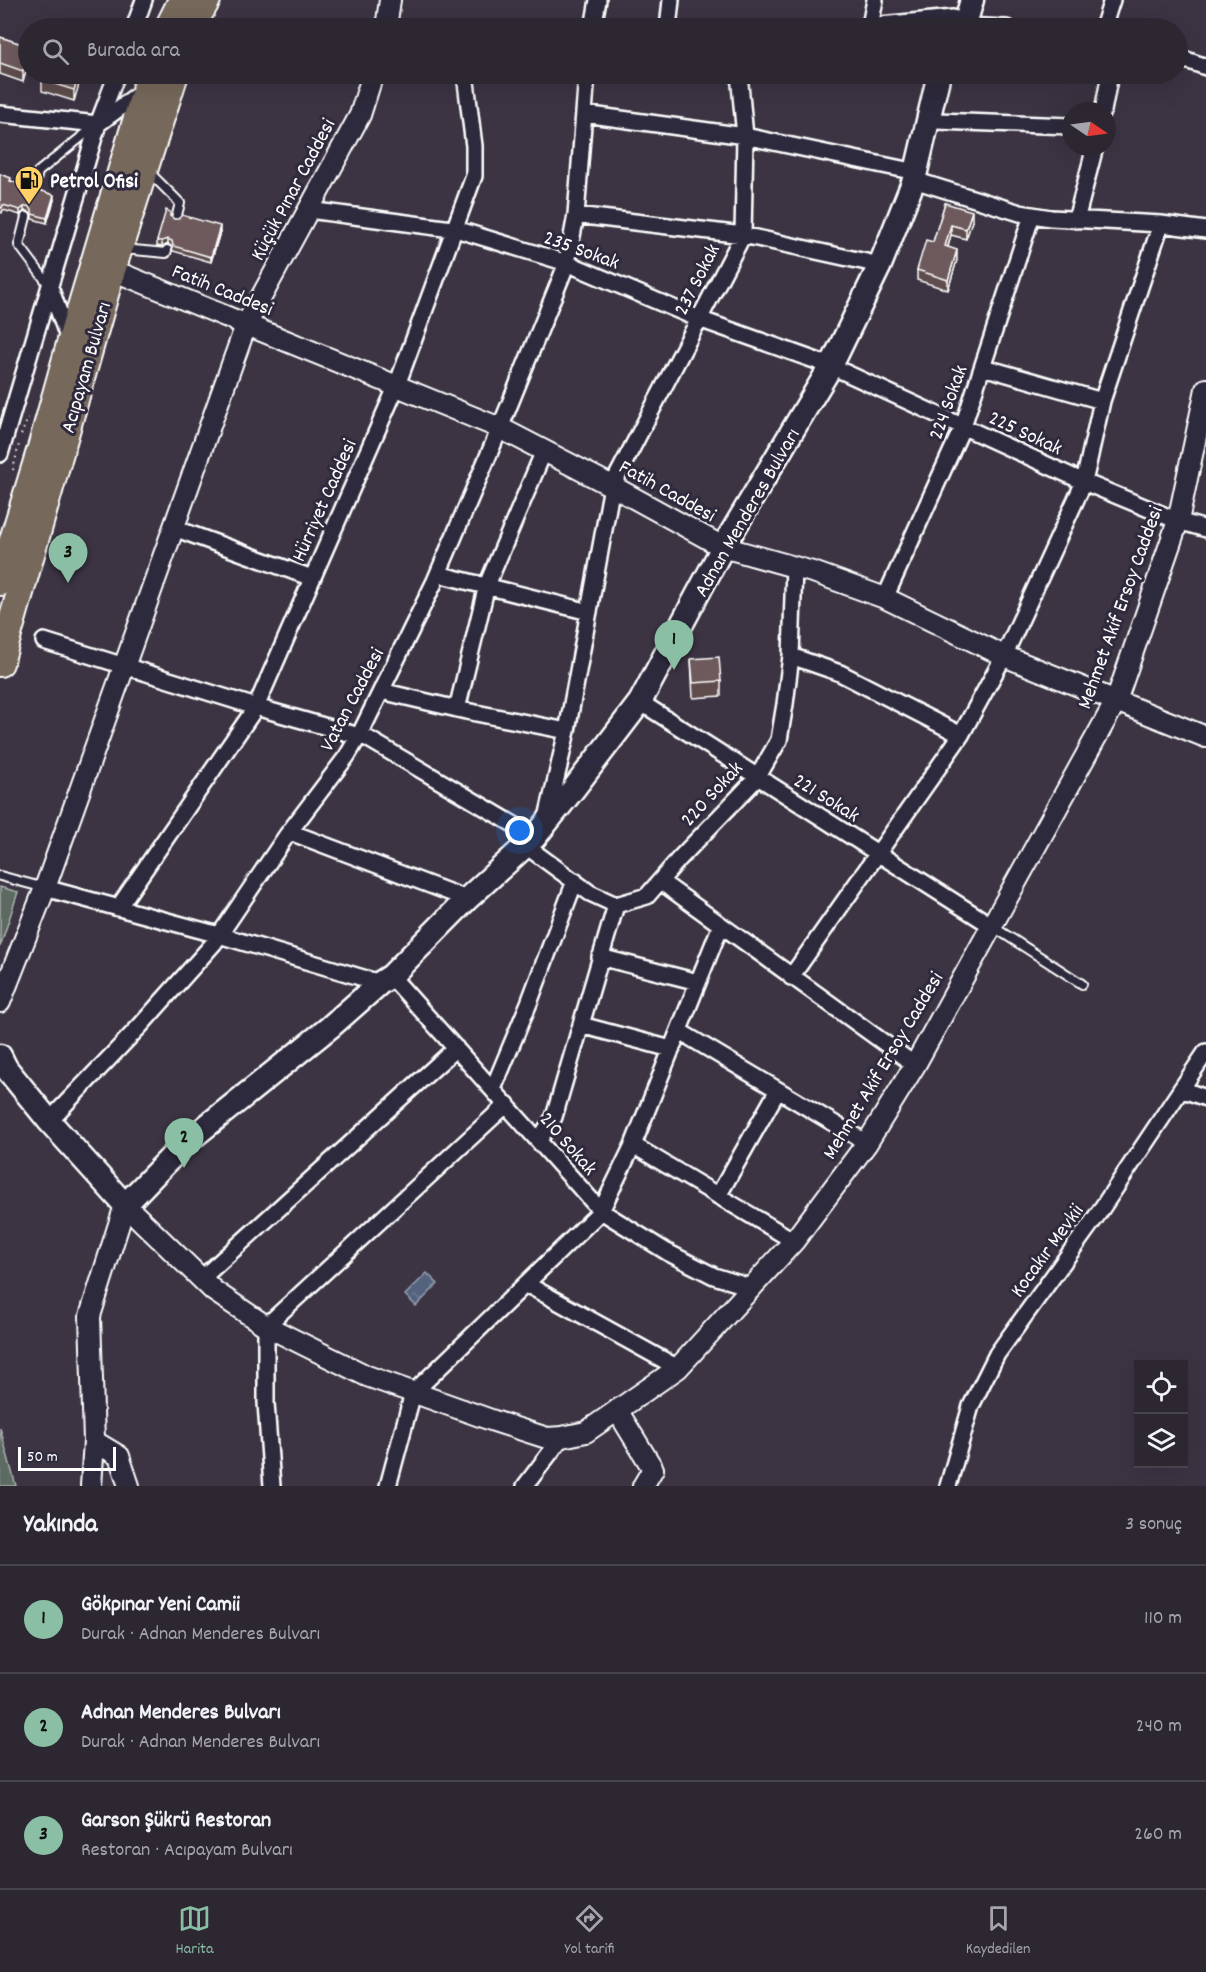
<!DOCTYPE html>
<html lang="tr">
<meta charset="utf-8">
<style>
:root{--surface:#2d2732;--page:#352f3a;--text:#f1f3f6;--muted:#a7a5ac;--line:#48444d;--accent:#8abfa5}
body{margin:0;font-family:Dekko,sans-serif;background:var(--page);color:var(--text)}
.controls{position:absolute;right:18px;bottom:18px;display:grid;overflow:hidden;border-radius:0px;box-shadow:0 6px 24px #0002}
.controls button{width:54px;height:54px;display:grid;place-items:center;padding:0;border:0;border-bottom:2px solid var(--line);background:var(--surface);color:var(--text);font:30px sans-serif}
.compass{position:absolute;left:1062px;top:102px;width:54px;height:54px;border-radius:50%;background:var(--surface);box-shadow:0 6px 24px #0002;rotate:103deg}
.scale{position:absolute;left:18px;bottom:15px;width:98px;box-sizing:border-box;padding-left:6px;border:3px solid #fff;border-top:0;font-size:16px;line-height:21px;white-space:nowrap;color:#fff;-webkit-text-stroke:4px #2f2a3d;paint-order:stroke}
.you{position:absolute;left:520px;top:831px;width:21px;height:21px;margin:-15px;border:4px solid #fff;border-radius:50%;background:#1a73e8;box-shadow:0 0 0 9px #1a73e833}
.badge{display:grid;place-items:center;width:39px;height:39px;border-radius:50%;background:var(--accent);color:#111;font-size:20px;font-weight:700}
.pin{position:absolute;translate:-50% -50px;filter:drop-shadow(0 2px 3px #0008)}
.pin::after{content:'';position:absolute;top:32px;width:21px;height:18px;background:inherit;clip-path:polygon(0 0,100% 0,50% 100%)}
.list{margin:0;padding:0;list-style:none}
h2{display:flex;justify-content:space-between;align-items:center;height:78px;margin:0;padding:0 24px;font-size:26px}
h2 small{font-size:20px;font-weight:400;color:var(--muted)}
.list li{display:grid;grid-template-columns:39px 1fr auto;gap:18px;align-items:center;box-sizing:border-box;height:108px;padding:0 24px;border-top:2px solid var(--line)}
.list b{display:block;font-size:22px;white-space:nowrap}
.list p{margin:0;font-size:20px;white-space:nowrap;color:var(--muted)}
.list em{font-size:20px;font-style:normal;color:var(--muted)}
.icon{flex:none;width:33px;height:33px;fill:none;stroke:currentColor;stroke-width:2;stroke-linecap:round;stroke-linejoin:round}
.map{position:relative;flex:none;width:1206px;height:1486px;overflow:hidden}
.search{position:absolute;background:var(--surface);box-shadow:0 6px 24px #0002;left:18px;right:18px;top:18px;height:66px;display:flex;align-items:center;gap:15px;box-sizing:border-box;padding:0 21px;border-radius:33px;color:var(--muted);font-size:22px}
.sheet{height:402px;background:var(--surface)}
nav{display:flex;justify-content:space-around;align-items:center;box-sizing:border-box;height:84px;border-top:2px solid var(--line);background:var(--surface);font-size:16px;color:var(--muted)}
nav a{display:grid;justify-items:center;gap:3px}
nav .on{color:var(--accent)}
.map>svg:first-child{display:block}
.green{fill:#5b6b62;stroke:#adb5b0;stroke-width:1.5}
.water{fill:url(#water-ripples);stroke:#98a1b1;stroke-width:1.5}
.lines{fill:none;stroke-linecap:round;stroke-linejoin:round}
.service-casing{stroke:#fff;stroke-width:12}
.minor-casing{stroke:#fff;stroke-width:20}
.tertiary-casing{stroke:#fff;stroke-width:24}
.secondary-casing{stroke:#fff;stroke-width:27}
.primary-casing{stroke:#fff;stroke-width:30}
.path{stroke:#fff;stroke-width:2;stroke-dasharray:1.5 4.5;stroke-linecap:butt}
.service{stroke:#2f2a3d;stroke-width:8}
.minor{stroke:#2f2a3d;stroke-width:15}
.tertiary{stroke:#2f2a3d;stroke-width:20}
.secondary{stroke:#2f2a3d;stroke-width:22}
.primary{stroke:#76695c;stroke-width:26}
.wall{fill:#5f4d4e;stroke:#fff;stroke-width:1.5}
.shaded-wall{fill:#4d3f40;stroke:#fff;stroke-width:1.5}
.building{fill:#6e5a5b;stroke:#fff;stroke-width:1.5}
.labels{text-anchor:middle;stroke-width:6;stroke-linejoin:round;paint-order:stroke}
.poi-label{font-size:21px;font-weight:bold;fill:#fff;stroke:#2f2a3d;text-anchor:start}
.street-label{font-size:21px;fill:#fff;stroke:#2f2a3d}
</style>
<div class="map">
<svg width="1206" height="1486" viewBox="0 0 1206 1486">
<defs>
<pattern id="water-ripples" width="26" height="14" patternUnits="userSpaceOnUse" patternTransform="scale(1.5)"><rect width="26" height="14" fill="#53627d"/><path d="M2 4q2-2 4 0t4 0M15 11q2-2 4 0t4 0" fill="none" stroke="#6d7a90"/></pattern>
</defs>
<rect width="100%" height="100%" fill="#3c3443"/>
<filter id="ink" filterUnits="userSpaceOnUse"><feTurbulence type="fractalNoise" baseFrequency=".0167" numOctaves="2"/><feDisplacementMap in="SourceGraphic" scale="12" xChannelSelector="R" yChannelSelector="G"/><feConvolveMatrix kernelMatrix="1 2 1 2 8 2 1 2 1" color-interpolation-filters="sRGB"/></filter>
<g filter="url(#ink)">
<path class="green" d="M0 887 18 892 0 947Z
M0 1428 16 1486H0Z"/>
<path class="water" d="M427 1273 438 1284 416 1306 405 1295Z"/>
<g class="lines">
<g class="service-casing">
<path id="service" d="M148 171 180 203 176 219
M33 193 38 172 95 126
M26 217 19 245 49 285
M123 249 166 253 167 250
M0 876 45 888
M992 926 1082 984"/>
</g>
<g class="minor-casing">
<path id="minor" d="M870 26 875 0
M965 26 1007 28
M134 28 144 0
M593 28 598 0
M668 28 671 0
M859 28 870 26 953 18
M1103 28 1112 0
M1178 57 1206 67
M1103 111 1110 74
M0 114 98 124 144 90
M584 114 745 136 916 172
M937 121 1071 126
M914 180 1020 213 1051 218 1161 224 1206 230
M309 210 459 230 567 263 699 319 831 366 1084 482 1178 521 1206 529
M576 215 743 235 880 265
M1076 220 1095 147
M50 287 70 343
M983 367 1102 401
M0 454 98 124 117 74
M174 528 312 578
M438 574 589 612
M885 598 963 426 1032 215
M44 641 256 707 359 736
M791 656 840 673 961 735
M381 691 466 711 567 731
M640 702 992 926
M457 709 487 585 544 451
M360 734 535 837
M547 818 567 731 612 486 743 235 745 136 739 74
M290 832 467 899
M526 846 590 893 616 905 647 896 679 859 757 778 779 740 785 704 791 656 794 567
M660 881 915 1065
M45 888 219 935 380 983
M118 908 256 707 397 385 474 176V146L465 74
M600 957 698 982
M391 976 601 1211 667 1252 714 1276 753 1288
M791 977 961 735 1004 656 1084 482 1102 401 1161 224
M581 1025 671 1049
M679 1031 867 1143
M493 1089 529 1003 575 881
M1181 1089 1206 1098
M49 1121 140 1026 214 943 287 835 347 756 360 734 435 581 500 428 567 263 576 215 587 74
M539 1140 554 1117 616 905
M633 1145 794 1241
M718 1196 778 1090
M201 1279 456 1048
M526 1284 678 1368
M272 1486 266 1403V1326L507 1104
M388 1486 413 1393 601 1211 633 1145 721 925
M525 1486 562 1437
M948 1486 971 1406 997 1354 1098 1214 1206 1052"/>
</g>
<g class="tertiary-casing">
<path id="tertiary" d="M386 28 390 0
M112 270 500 428 612 486 723 547 816 573 885 598 1004 656 1206 737
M0 1002 45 888 246 325 360 115 373 74
M617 1410 653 1469 643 1486
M94 1441 119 1456 129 1486
M91 1486 94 1441 90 1316 125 1205 214 1291 266 1326 367 1376 494 1421 547 1438 562 1437 586 1432 678 1368 794 1241 867 1143 915 1065 1116 701 1178 521 1206 389"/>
</g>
<g class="secondary-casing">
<path id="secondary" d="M964 28 972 0
M0 1056 6 1068 49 1121 125 1205 183 1145 330 1027 380 983 391 976 467 899 535 837 572 791 640 702 723 547 831 366 880 265 914 180 939 74"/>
</g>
<g class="primary-casing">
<path id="primary" d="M168 28 182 0
M191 28 207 0
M0 582 41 448 70 344 150 74
M0 663 112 270 175 74"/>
</g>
<path class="path" d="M21 435 28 418
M13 470 19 444"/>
<use href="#service" class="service"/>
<use href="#minor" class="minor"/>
<use href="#tertiary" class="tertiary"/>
<use href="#secondary" class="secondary"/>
<use href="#primary" class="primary"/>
</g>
<path class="wall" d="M0 37 28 46V64L23 82 0 74Z
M81 74V77L74 101 42 91V80Z
M0 174 27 190 31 194 54 200 47 223 32 219V215L28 211H24L20 215 3 210 2 213 0 212Z
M945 203 972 221 966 239 951 235 948 247 957 260 948 290 917 280V270L933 242Z
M170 216 174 219 220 232 211 262 173 251 172 247 168 244 162 247 157 246V241Z
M691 659 721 681V696L693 698Z"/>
<path class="shaded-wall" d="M28 53V64L23 82V71Z
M79 74H81V77L74 101V90Z
M54 195V200L47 223V218Z
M24 207V211L20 215V210Z
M972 211V221L966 239V229Z
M951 225V235L945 256V246Z
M220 226V232L211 262V257Z
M168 239V244L162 247V241Z
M957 250V260L948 290V280Z"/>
<path class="building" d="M0 37 28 46V53L23 71 0 63Z
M44 74H79L74 90 42 80Z
M0 174 11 178 10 181 27 186V190L31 194H35L39 190 54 195 47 218 32 214V210L28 206 24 207 20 210 3 205 2 208 0 207Z
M945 203 972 211 966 229 951 225 945 246 957 250 948 280 917 270 926 240 933 242Z
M166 210 170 212V216L174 219H178L182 215 220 226 211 257 173 246 172 241 168 239 162 241H157Z
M719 657 721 681 693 683 691 659Z"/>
</g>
<defs>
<g id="fuel-pin" transform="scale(1.5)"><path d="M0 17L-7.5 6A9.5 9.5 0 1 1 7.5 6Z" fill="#ffd166" stroke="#2f2a3d"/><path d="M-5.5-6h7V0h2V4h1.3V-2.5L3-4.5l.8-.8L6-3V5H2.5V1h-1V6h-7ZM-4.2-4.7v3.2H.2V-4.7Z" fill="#111"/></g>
</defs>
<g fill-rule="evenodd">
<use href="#fuel-pin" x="29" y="180"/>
</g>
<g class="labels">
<g class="poi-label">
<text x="50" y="187">Petrol Ofisi</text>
</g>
<g class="street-label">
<text transform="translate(292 189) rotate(-62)" y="7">Küçük Pınar Caddesi</text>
<text transform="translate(582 249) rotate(20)" y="7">235 Sokak</text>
<text transform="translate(696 279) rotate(-63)" y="7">237 Sokak</text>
<text transform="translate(223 289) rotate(22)" y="7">Fatih Caddesi</text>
<text transform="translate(85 367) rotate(-74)" y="7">Acıpayam Bulvarı</text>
<text transform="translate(947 402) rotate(-70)" y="7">224 Sokak</text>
<text transform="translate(1026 432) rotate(25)" y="7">225 Sokak</text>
<text transform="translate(668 490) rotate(29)" y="7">Fatih Caddesi</text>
<text transform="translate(323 500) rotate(-66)" y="7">Hürriyet Caddesi</text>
<text transform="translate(746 512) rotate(-60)" y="7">Adnan Menderes Bulvarı</text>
<text transform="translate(1119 607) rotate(-70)" y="7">Mehmet Akif Ersoy Caddesi</text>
<text transform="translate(351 699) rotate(-62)" y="7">Vatan Caddesi</text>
<text transform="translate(711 793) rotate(-47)" y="7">220 Sokak</text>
<text transform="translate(827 797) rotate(32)" y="7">221 Sokak</text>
<text transform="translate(882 1065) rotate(-59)" y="7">Mehmet Akif Ersoy Caddesi</text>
<text transform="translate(569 1143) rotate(49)" y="7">210 Sokak</text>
<text transform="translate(1046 1250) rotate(-54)" y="7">Kocakır Mevkii</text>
</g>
</g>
</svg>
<div class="controls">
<button><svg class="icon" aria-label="locate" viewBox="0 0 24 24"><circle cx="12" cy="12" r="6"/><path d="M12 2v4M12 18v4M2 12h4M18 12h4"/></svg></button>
<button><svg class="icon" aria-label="layers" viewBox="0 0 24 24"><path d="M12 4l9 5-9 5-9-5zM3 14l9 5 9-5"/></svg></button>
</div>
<svg class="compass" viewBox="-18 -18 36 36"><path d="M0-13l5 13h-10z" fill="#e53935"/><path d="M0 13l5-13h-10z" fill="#a7a5ac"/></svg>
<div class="scale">50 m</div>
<div class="you"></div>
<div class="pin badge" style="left:674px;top:670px">1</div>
<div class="pin badge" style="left:184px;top:1168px">2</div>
<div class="pin badge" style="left:68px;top:583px">3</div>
<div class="search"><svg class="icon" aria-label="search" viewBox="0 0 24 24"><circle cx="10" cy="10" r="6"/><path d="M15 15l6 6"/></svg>Burada ara</div>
</div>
<section class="sheet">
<h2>Yakında<small>3 sonuç</small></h2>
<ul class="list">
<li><span class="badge">1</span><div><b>Gökpınar Yeni Camii</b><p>Durak · Adnan Menderes Bulvarı</p></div><em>110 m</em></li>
<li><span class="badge">2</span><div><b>Adnan Menderes Bulvarı</b><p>Durak · Adnan Menderes Bulvarı</p></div><em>240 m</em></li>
<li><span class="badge">3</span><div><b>Garson Şükrü Restoran</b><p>Restoran · Acıpayam Bulvarı</p></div><em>260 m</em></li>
</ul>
</section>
<nav>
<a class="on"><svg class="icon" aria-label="map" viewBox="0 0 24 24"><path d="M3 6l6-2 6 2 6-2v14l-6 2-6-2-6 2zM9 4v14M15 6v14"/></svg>Harita</a>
<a><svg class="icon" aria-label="directions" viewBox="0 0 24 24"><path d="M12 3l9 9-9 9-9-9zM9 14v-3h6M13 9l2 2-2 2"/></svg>Yol tarifi</a>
<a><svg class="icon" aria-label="saved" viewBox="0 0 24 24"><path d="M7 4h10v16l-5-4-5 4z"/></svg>Kaydedilen</a>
</nav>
